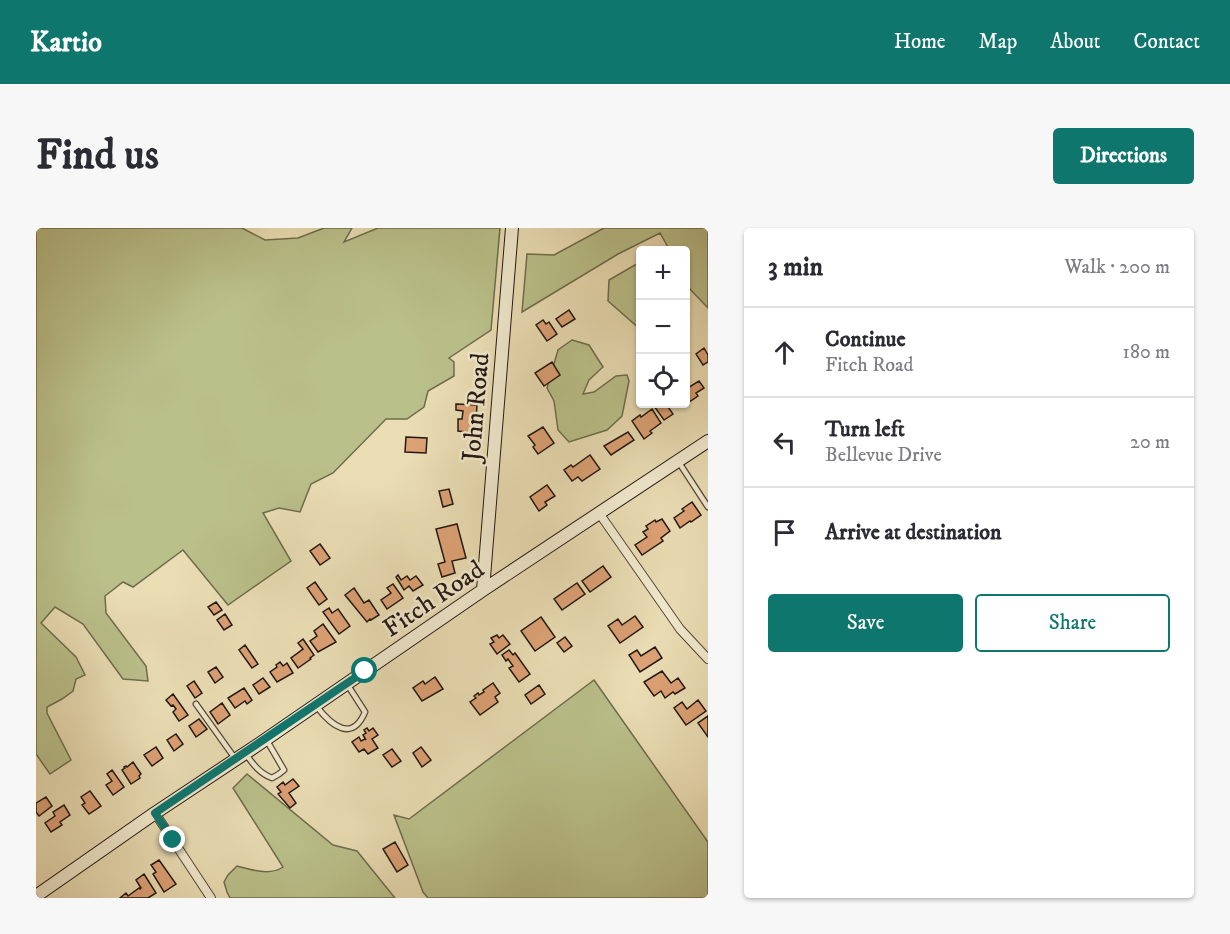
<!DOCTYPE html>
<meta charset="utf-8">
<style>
:root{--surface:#fff;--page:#f7f7f7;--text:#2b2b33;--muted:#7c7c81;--line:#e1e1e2;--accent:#0f766e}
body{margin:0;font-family:"IM FELL DW Pica",serif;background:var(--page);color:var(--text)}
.controls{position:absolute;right:18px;top:18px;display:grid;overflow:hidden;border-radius:6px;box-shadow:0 2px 4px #0004}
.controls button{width:54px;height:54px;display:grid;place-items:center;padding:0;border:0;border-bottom:2px solid var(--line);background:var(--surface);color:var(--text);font:30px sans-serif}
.stop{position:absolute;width:18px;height:18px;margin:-14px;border:4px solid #0f766e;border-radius:50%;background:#fff}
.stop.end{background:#0f766e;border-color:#fff;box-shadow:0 2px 6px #0008}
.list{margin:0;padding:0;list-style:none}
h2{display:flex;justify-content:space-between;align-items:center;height:78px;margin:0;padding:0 24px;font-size:26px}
h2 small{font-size:20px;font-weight:400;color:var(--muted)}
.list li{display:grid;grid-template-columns:39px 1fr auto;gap:18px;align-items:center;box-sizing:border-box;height:90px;padding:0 24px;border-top:2px solid var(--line)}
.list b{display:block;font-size:22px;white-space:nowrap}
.list p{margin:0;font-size:20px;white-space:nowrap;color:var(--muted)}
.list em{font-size:20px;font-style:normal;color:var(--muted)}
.actions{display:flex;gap:12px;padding:18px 24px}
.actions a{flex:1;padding:14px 0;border:2px solid var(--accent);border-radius:6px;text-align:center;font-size:21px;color:var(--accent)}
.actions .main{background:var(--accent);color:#fff}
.icon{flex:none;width:33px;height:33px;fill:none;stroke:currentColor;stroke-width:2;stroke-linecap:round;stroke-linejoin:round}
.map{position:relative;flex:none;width:672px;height:670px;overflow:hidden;border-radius:6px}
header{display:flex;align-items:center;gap:36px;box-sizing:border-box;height:84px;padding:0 30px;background:var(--accent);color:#fff}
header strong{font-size:28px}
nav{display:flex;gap:33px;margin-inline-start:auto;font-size:21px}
.intro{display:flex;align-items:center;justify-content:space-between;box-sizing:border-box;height:144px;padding:0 36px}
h1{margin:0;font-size:42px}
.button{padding:15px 27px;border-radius:6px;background:var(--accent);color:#fff;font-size:21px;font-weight:700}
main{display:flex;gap:36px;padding:0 36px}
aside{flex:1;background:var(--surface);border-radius:6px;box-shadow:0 2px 4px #0004}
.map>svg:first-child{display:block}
.green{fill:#bac08a;stroke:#6e6c4e;stroke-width:1.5}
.building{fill:#dca174;stroke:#231712;stroke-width:1.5}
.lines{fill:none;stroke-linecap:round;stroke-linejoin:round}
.lane-casing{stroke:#55483a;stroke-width:7}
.street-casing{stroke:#55483a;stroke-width:10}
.secondary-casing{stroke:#231712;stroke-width:14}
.lane{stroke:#f1e9ce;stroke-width:4.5}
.street{stroke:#f1e9ce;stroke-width:8}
.secondary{stroke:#f1e9ce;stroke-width:12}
.route{stroke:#0f766e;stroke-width:8}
.labels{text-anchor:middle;stroke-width:5;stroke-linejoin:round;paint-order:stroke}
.street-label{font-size:26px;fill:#231712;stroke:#f1e9ce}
</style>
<header>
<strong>Kartio</strong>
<nav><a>Home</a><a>Map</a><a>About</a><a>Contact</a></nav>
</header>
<div class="intro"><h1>Find us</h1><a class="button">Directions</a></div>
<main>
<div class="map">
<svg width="672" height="670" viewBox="0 0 672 670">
<rect width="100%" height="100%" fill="#eaddb4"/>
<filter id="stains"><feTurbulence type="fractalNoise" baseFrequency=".00333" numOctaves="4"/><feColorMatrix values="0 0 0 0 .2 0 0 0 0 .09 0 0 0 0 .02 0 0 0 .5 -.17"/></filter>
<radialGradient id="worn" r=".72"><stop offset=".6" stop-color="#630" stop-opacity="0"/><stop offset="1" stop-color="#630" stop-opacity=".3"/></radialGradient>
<path class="green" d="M0 0H206L229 12 262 10 288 0H316L308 14 342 0H464L455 102 413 130 418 134V148L392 163 388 179 371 191H350L297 245 275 256 264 284 243 280 227 285 255 333 192 377 147 322 97 359 87 354 69 368 70 385 110 438 112 453 87 451 47 396 19 379 5 395 40 429 49 447 40 451 37 463 26 471 11 479V485L35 532 14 546 0 526Z
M568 0H672V80L650 57V22H629L633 21 624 5 582 26 486 84 491 26 518 27Z
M604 34V101L572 73 573 52Z
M536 112 553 117 567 139 553 152 547 166 558 164 580 148 591 147 593 153 586 188 571 202 533 214 522 202 518 173 511 160 522 122Z
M558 452 672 614V670H392L387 664 358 587 373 591Z
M211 546 297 617 321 623 359 670H194L191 664 188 654 192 647 201 638C216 642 234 648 247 639L197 560Z"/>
<path class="building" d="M533 82 539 91 526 99 520 91Z
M507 92 510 96 513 94 521 106 511 113 500 97Z
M668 120 672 127V134L667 137 660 126Z
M516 134 524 147 508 158 499 145Z
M663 153 668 160 660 165 662 168 650 176V161Z
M420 176 441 177 439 205 422 203V191H426L427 183 420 182Z
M622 176H630L637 186 628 192 618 178Z
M616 181 625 195 614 203 616 205 608 211 596 193 604 187 605 189Z
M507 199 518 215 502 226 497 219 499 217 492 208Z
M592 204 598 212 575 227 568 218Z
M370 209 391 210 390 225 369 224Z
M554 227 564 241 546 253 542 249 536 253 528 242 535 237 537 239Z
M511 257 519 268 509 274 511 277 503 283 494 269Z
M413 261 417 276 407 279 403 263Z
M656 274 665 287 655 294 654 293 644 300 638 290 648 283 646 281Z
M626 291 634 303 625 310 627 313 606 327 599 317 611 309 607 304 612 301 610 298 619 292 620 294Z
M421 296 430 330 416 333 419 345 406 349 402 336 409 334 400 301Z
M284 316 294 330 284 337 274 323Z
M567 338 575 349 554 364 546 353Z
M362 347 365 352 371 348 374 352 380 348 387 357 377 363 373 358 368 362 360 349Z
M279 354 291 371 283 377 271 360Z
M541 355 549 366 526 382 518 371Z
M357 356 367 370 351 381 345 372 355 365 351 360Z
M318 360 328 375 333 372 343 387 335 392 334 391 331 394 309 367Z
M180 374 186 382 178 387 172 379Z
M293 380 296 385 302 381 314 398 303 406 287 384Z
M189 386 196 397 188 402 181 392Z
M599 388 607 399 584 415 572 398 582 391 586 397Z
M505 389 519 409 499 423 485 403Z
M287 396 300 414 282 424 274 413 281 408 278 403Z
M461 407 463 410 467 407 474 416 461 426 454 416 458 414 455 410Z
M529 409 536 418 528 424 521 415Z
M267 411 278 427 274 430 275 431 262 440 255 430 267 421 262 415Z
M209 417 222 436 216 440 203 422Z
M619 419 626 430 604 444 593 427 601 422 605 428Z
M473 422 477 427 479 425 494 446 483 454 473 440 477 438 472 431 470 433 466 427Z
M244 434 247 438 251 435 257 445 241 454 234 444 241 439 240 437Z
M180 439 187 449 179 455 172 444Z
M626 443 635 455 642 450 649 460 639 466 637 464 629 470 625 463 618 468 608 454Z
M399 449 407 461 386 473 377 460 387 453 389 456Z
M227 450 234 459 223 466 217 457Z
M158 453 166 465 159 470 151 458Z
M457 455 464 465 459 469 462 474 444 487 434 474 440 470 438 468 442 465 443 467 448 464 447 462Z
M503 457 509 466 495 476 489 467Z
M208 460 216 472 211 476 209 473 199 480 192 470Z
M137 466 152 487 143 493 137 484 140 481 137 477 135 478 130 472Z
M662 472 670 483 650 497 638 480 646 474 651 481Z
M186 475 194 487 182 496 174 484Z
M672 488V509L662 495Z
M163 491 171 501 160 509 153 498Z
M331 500 333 503 337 500 342 507 336 511 342 520 332 526 328 521 323 524 316 514 323 509 325 513 329 511 330 512 327 507 330 505 328 502Z
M140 506 147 516 138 523 131 512Z
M120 519 127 530 116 538 108 527Z
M385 519 395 532 386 539 377 525Z
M356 521 365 533 356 539 347 527Z
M97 534 105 546 103 548 104 550 95 556 86 542 89 540 88 539 90 538 91 539Z
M76 542 88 559 77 567 70 557 76 553 71 546Z
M257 551 263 558 253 565 260 575 254 580 242 566 245 564 241 559 247 554 249 557Z
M54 563 65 578 53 586 46 577 49 575 45 569Z
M10 569 16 578 3 588 0 584V575Z
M28 577 34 587 24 594 26 597 15 604 9 595 19 588 17 584Z
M359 614 372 637 361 644 347 621Z
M123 632 140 656 128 664 117 646 120 644 115 637Z
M108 646 120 665 112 670H84L90 665 92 668 103 660 104 661 105 660 100 652Z"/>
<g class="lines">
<g class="lane-casing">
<path id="lane" d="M642 233 672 279
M160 476 198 529
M281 479C295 497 316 515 329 484L311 456
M209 525C217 536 223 545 236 550L243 546 248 542 230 511"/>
</g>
<g class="street-casing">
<path id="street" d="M563 285 644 401 672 431
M119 585 175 670"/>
</g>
<g class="secondary-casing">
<path id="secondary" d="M447 362 476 0
M0 668 119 585 223 516 447 362 672 213"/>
</g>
<use href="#lane" class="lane"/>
<use href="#street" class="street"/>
<use href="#secondary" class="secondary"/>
</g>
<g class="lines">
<path class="route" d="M137 612 119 585 329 443"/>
</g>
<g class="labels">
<g class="street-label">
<text transform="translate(439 179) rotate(-85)" y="9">John Road</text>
<text transform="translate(397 370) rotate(-34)" y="9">Fitch Road</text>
</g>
</g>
<rect width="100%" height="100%" filter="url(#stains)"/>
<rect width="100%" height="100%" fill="url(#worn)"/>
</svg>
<div class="controls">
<button>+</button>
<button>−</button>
<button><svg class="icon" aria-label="locate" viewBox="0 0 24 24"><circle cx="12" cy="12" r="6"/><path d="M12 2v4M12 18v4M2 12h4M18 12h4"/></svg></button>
</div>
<div class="stop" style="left:329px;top:443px"></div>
<div class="stop end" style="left:137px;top:612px"></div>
</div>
<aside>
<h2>3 min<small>Walk · 200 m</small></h2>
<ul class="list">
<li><svg class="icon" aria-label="ahead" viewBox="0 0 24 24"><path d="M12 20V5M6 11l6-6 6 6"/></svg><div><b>Continue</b><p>Fitch Road</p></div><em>180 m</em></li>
<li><svg class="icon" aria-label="left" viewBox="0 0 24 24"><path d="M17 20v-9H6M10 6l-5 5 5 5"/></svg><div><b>Turn left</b><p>Bellevue Drive</p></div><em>20 m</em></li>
<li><svg class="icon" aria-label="arrive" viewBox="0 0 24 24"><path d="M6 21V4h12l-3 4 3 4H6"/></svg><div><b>Arrive at destination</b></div></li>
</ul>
<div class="actions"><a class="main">Save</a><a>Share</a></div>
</aside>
</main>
